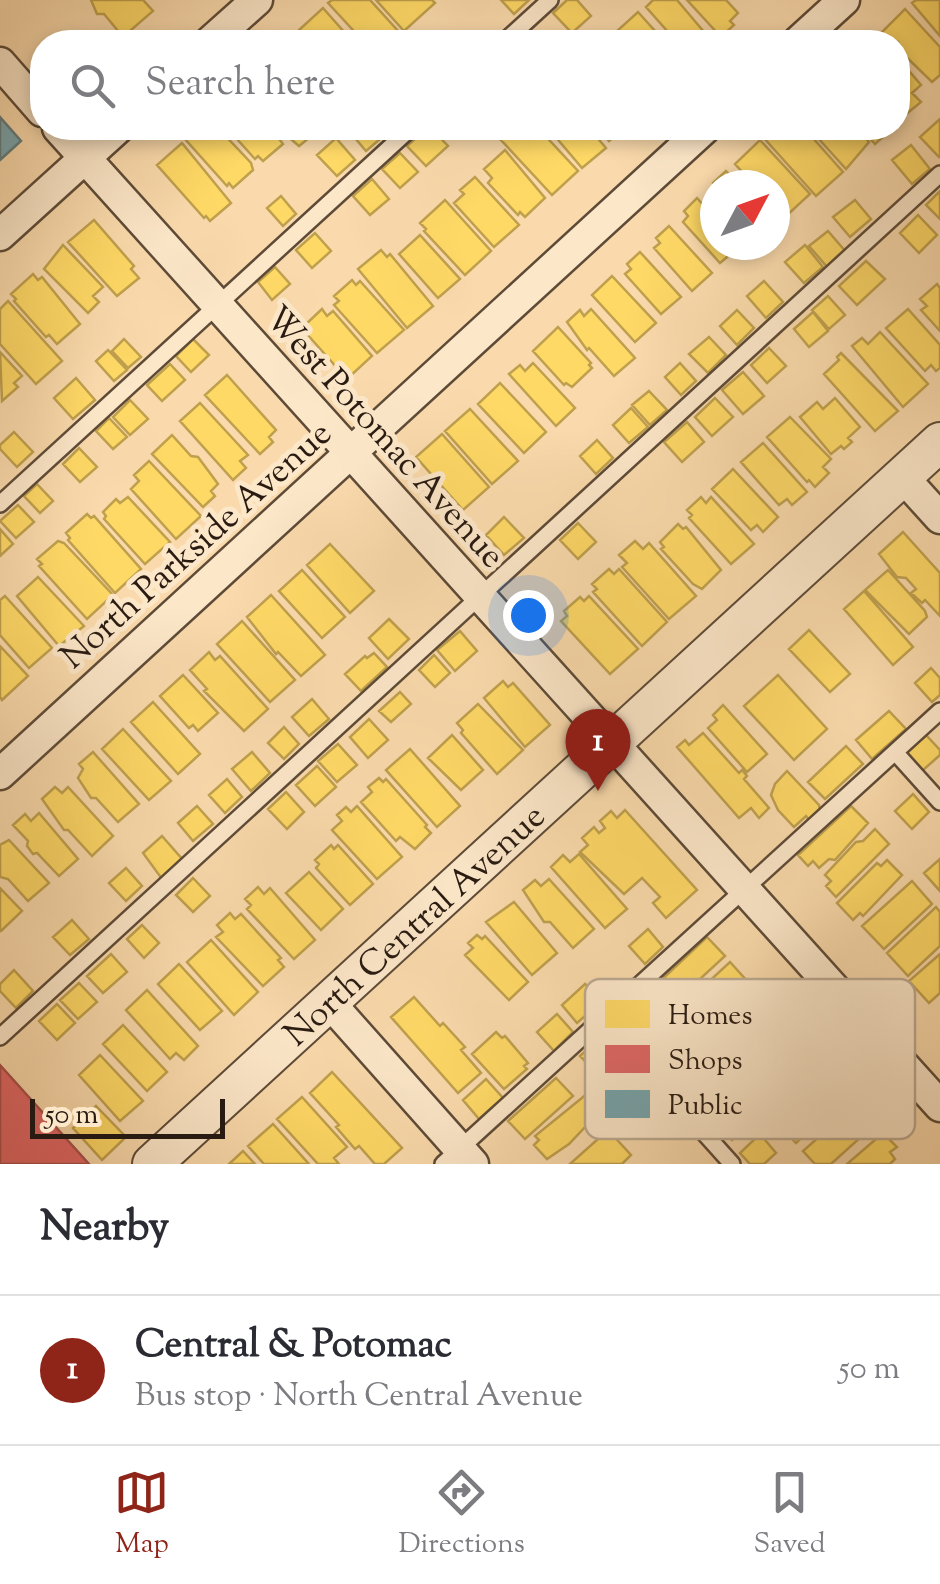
<!DOCTYPE html>
<meta charset="utf-8">
<style>
:root{--surface:#fff;--page:#f2f2f3;--text:#2b2b33;--muted:#7c7c81;--line:#e1e1e2;--accent:#8f2418}
body{margin:0;font-family:"Sorts Mill Goudy",serif;background:var(--page);color:var(--text)}
.compass{position:absolute;left:700px;top:170px;width:90px;height:90px;border-radius:50%;background:var(--surface);box-shadow:0 5px 15px #0003;rotate:49deg}
.scale{position:absolute;left:30px;bottom:25px;width:195px;box-sizing:border-box;padding-left:10px;border:5px solid #291b12;border-top:0;font-size:28px;line-height:35px;white-space:nowrap;color:#291b12;-webkit-text-stroke:8px #fce7c9;paint-order:stroke}
.you{position:absolute;left:528px;top:615px;width:35px;height:35px;margin:-25px;border:8px solid #fff;border-radius:50%;background:#1a73e8;box-shadow:0 0 0 15px #1a73e833}
.badge{display:grid;place-items:center;width:65px;height:65px;border-radius:50%;background:var(--accent);color:#fff;font-size:32px;font-weight:700}
.pin{position:absolute;translate:-50% -82px;filter:drop-shadow(0 2px 5px #0008)}
.pin::after{content:'';position:absolute;top:52px;width:35px;height:30px;background:inherit;clip-path:polygon(0 0,100% 0,50% 100%)}
.list{margin:0;padding:0;list-style:none}
h2{display:flex;justify-content:space-between;align-items:center;height:130px;margin:0;padding:0 40px;font-size:42px}
h2 small{font-size:32px;font-weight:400;color:var(--muted)}
.list li{display:grid;grid-template-columns:65px 1fr auto;gap:30px;align-items:center;box-sizing:border-box;height:150px;padding:0 40px;border-top:2px solid var(--line)}
.list b{display:block;font-size:38px;white-space:nowrap}
.list p{margin:0;font-size:32px;white-space:nowrap;color:var(--muted)}
.list em{font-size:32px;font-style:normal;color:var(--muted)}
.icon{flex:none;width:55px;height:55px;fill:none;stroke:currentColor;stroke-width:2;stroke-linecap:round;stroke-linejoin:round}
.map{position:relative;flex:none;width:940px;height:1164px;overflow:hidden}
.search{position:absolute;background:var(--surface);box-shadow:0 5px 15px #0003;left:30px;right:30px;top:30px;height:110px;display:flex;align-items:center;gap:25px;box-sizing:border-box;padding:0 35px;border-radius:40px;color:var(--muted);font-size:38px}
.sheet{height:280px;background:var(--surface)}
nav{display:flex;justify-content:space-around;align-items:center;box-sizing:border-box;height:140px;border-top:2px solid var(--line);background:var(--surface);font-size:28px;color:var(--muted)}
nav a{display:grid;justify-items:center;gap:5px}
nav .on{color:var(--accent)}
.map>svg:first-child{display:block}
.homes{fill:#ffd966;stroke:#bfa04d;stroke-width:2.5}
.shops{fill:#e06666;stroke:#a9504d;stroke-width:2.5}
.public{fill:#76a5af;stroke:#5f7c80;stroke-width:2.5}
.lines{fill:none;stroke-linecap:round;stroke-linejoin:round}
.service-casing{stroke:#5d4b38;stroke-width:20}
.minor-casing{stroke:#5d4b38;stroke-width:35}
.tertiary-casing{stroke:#5d4b38;stroke-width:42}
.service{stroke:#fce7c9;stroke-width:15}
.minor{stroke:#fce7c9;stroke-width:30}
.tertiary{stroke:#fce7c9;stroke-width:38}
.labels{text-anchor:middle;stroke-width:10;stroke-linejoin:round;paint-order:stroke}
.street-label{font-size:35px;fill:#291b12;stroke:#fce7c9}
.key{fill:#fce7c9;stroke:#bdaa92;stroke-width:2.5}
.key-label{font-size:28px;fill:#291b12}
</style>
<div class="map">
<svg width="940" height="1164" viewBox="0 0 940 1164">
<rect width="100%" height="100%" fill="#fadaac"/>
<filter id="stains"><feTurbulence type="fractalNoise" baseFrequency=".002" numOctaves="4"/><feColorMatrix values="0 0 0 0 .2 0 0 0 0 .09 0 0 0 0 .02 0 0 0 .5 -.17"/></filter>
<radialGradient id="worn" r=".72"><stop offset=".6" stop-color="#630" stop-opacity="0"/><stop offset="1" stop-color="#630" stop-opacity=".3"/></radialGradient>
<path class="homes" d="M91 0H143L153 11 123 37 104 14H97Z
M332 0H370L399 32 388 42H364L328 3Z
M376 0H432L435 3 404 31Z
M501 0H529L514 14Z
M567 0H577L591 16 572 33 553 13Z
M653 0H677L710 39 706 42H677L646 7Z
M687 0H726L738 13 730 21 734 25 721 37Z
M916 0H940V36L912 3Z
M323 8 353 42H311L299 30Z
M905 9 940 47V75L932 82 898 49V42H892L882 32Z
M638 12 665 42H627L617 31Z
M898 58 921 85 912 93 921 102 904 116 898 108Z
M940 119V156L939 157 920 137Z
M198 128H218L251 163 253 170 233 188 229 183 227 186 185 139Z
M227 128H271L283 144 263 161 258 156 255 159Z
M278 128H321L299 146Z
M353 128H380L386 134 366 151 349 131Z
M427 128H431L448 146 426 166 407 146Z
M515 128H538L578 171 552 195 501 140Z
M548 128H589L606 148 582 168Z
M598 128H625L609 141Z
M774 128H804L843 172 816 196 763 137Z
M809 128H856L869 142 846 169Z
M861 128H893L875 144Z
M336 138 355 160 337 176 317 155Z
M760 140 810 194 784 218 775 208V185H754L735 164Z
M182 143 231 203 210 221 206 216 204 218 157 165Z
M911 145 930 169 912 184 892 160Z
M505 150 545 198 525 217 520 212 518 215 488 183 492 178 484 169Z
M400 153 418 172 400 188 382 169Z
M726 171 734 180 737 177 744 185 715 186 713 183Z
M475 177 519 225 494 247 454 203 464 194 460 190Z
M372 179 389 199 370 215 353 196Z
M940 191V219L926 205Z
M281 196 296 214 283 226 267 208Z
M697 198 715 218V245L740 246 720 263 683 222 688 216 684 211Z
M445 200 491 251 465 275 424 231 426 229 420 223Z
M855 200 871 219 850 237 833 217Z
M918 215 937 235 919 253 900 233Z
M94 220 134 266 131 269 139 278 117 296 68 242Z
M669 226 712 273 692 291 654 248 660 243 656 238Z
M828 231 846 252 828 268 809 246Z
M315 233 331 251 312 268 296 250Z
M420 235 460 279 438 298 399 254Z
M63 245 103 287 93 296 99 302 88 313 44 269Z
M805 245 823 267 804 283 785 262Z
M381 250 387 257 390 254 433 306 407 328 358 269Z
M640 252 681 297 661 314 625 274 631 269 627 264Z
M866 261 885 279 857 305 839 286Z
M275 267 290 284 272 300 258 282Z
M33 274 38 280 42 277 80 324 57 344 49 335 46 337 14 301 16 299 11 294Z
M612 276 656 323 635 342 592 295Z
M352 280 356 285 360 281 404 330 377 353 334 305 339 301 334 296Z
M764 281 783 302 766 318 747 296Z
M937 284 940 288V331L921 310 927 306 920 299Z
M828 296 845 315 829 329 812 310Z
M8 301 62 361 36 384 0 344V309Z
M322 309 327 316 333 311 372 356 347 379 306 333 310 330 305 325Z
M591 309 635 358 614 376 589 348 587 350 567 322 580 310 584 316Z
M908 309 940 345V368L936 371 931 365 925 371 886 328Z
M737 310 754 328 737 345 720 326Z
M813 312 828 331 809 347 794 329Z
M558 327 591 363 589 365 592 368 572 387 566 383 564 385 533 351Z
M880 332 928 384 903 407 852 346 862 338 868 344Z
M709 337 726 355 708 373 689 354Z
M124 339 141 357 128 368 112 351Z
M193 339 209 355 191 372 176 356Z
M769 348 786 366 767 383 751 365Z
M108 350 127 370 114 381 96 361Z
M0 352 22 376 14 383 18 387 2 401Z
M841 353 898 411 875 431 824 374 839 360 837 357Z
M533 363 575 408 556 426 509 374 520 365 525 371Z
M680 363 696 381 681 395 665 377Z
M170 364 185 380 162 401 147 385Z
M743 372 764 396 743 414 722 390Z
M227 375 276 430 269 437 273 442 260 454 205 395Z
M76 378 95 400 73 419 54 398Z
M500 383 546 432 524 453 478 404Z
M649 391 667 410 650 425 632 405Z
M715 398 733 417 712 436 695 417Z
M835 398 860 427 848 438 852 442 844 449 841 446 831 454 800 417 817 402 823 409Z
M130 400 148 419 130 435 113 417Z
M200 403 248 455 240 461 246 468 233 480 180 421Z
M631 408 648 427 629 443 613 425Z
M470 409 518 461 492 484 445 431Z
M790 417 831 459 823 467 829 473 815 487 809 480 807 482 767 437Z
M109 418 127 437 113 449 96 431Z
M687 422 704 442 682 462 664 442Z
M14 432 33 452 17 467 0 449V445Z
M442 434 489 487 463 510 416 457Z
M172 435 191 456 198 457 218 484 211 491 215 496 203 507 152 454Z
M597 440 613 458 596 474 580 456Z
M763 443 807 492 792 505 787 499 779 505 741 462Z
M79 448 97 467 80 482 63 464Z
M149 461 201 516 176 539 131 489 139 481 134 475Z
M733 469 778 517 763 532 757 525 751 530 712 489Z
M37 484 53 501 40 513 24 496Z
M128 497 170 542 145 564 104 519 106 516 103 512 116 499 120 503Z
M701 497 706 503 711 497 754 544 731 564 689 518 692 515 687 510Z
M18 505 34 522 16 538 0 521Z
M87 514 91 518 94 516 141 569 115 593 68 540 70 538 66 533Z
M504 517 524 538 504 555 486 535Z
M578 523 596 542 578 559 560 540Z
M678 524 683 529 686 527 721 570 702 589 693 584 661 549 664 547 660 542Z
M0 529 13 544 0 556Z
M903 532 940 573V616L925 600 922 603 911 593 916 589 906 578 897 577 879 554Z
M58 541 64 543 113 595 87 619 39 566 42 564 37 559Z
M635 541 643 549 649 543 696 596 669 619 622 567 627 563 619 555Z
M330 544 374 591 350 613 307 565Z
M609 569 614 574 619 569 667 622 642 646 593 592 597 589 592 584Z
M302 570 345 617 322 638 279 591Z
M888 570 925 611 927 617 909 634 865 590Z
M38 577 84 626 59 646 17 596Z
M864 591 913 647 893 665 844 609Z
M271 595 325 655 301 676 278 652 276 654 247 617Z
M5 596 52 648 29 668 0 635V600Z
M589 596 638 649 610 674 561 621 567 616 564 611 580 597 584 601Z
M389 619 409 639 388 659 369 638Z
M242 621 295 680 270 702 217 644Z
M809 630 850 674 830 692 789 649Z
M460 631 477 651 455 671 437 650Z
M0 646 28 676 2 700 0 697Z
M209 652 215 660 220 656 268 709 244 731 204 691 207 689 190 670Z
M374 653 387 667 361 691 345 674 365 656 367 658Z
M434 655 450 673 435 687 419 670Z
M931 668 940 678V695L932 702 915 683Z
M183 675 218 713 198 731 193 725 189 728 160 696Z
M778 675 827 729 794 760 744 706Z
M503 681 508 687 513 683 550 725 525 747 484 698Z
M400 692 411 704 391 722 379 711Z
M312 699 329 719 309 736 292 717Z
M153 702 200 754 178 774 131 722Z
M478 704 523 750 497 774 461 733 463 730 457 723Z
M723 705 767 754 747 772 708 728 717 720 713 715Z
M889 711 906 729 872 759 856 740Z
M369 719 388 740 368 758 350 737Z
M284 727 299 744 284 759 268 743Z
M123 729 171 781 149 800 102 749Z
M703 733 739 773 742 770 747 776 744 779 769 808 759 818 751 808 739 818 677 747 685 740 689 745Z
M452 735 483 770 461 790 428 758Z
M926 735 940 750V755L922 771 906 753Z
M338 744 357 765 337 782 318 761Z
M846 746 863 764 825 799 808 782Z
M410 749 460 806 437 827 386 770Z
M93 752 139 804 118 822 96 798H91L78 778 83 769 79 764Z
M252 752 270 773 251 791 232 769Z
M317 766 336 787 315 806 296 785Z
M787 771 819 805 820 810 810 821 806 816 794 827 778 810 771 795 775 784Z
M379 778 383 782 386 779 427 825 425 827 431 833 415 849 400 837 396 841 361 802 372 792 368 787Z
M227 779 242 797 225 813 209 795Z
M55 787 62 793 68 787 113 836 92 856 68 830H64L42 799Z
M286 792 304 812 287 829 268 809Z
M913 794 929 812 912 829 895 811Z
M197 806 213 824 193 841 178 823Z
M357 806 402 857 377 879 332 830 342 821 337 815 346 807 351 812Z
M851 806 868 823 835 860 829 859 819 868 813 861 808 866 798 855Z
M625 810 697 890 666 918 653 903 660 897 642 878 624 894 580 852 588 845 582 838 594 827 599 833 605 828 600 821 611 811 617 818Z
M39 813 78 859 59 876 37 853 33 854 27 846 28 841 13 825 25 814 31 821Z
M875 829 889 844 836 897 826 886 831 881 825 875 856 842 863 841Z
M162 836 183 860 162 879 143 853Z
M9 840 49 883 28 901 8 879 0 877V845Z
M331 845 334 849 338 845 373 884 350 905 316 868 319 864 315 860Z
M579 854 627 909 605 928 551 867 563 855 570 862Z
M940 859V891L924 873Z
M887 860 902 875 863 916 860 913 853 920 837 903 877 863 881 866Z
M126 868 142 886 126 901 109 883Z
M309 872 343 909 321 930 286 893Z
M193 878 210 896 193 912 176 895Z
M549 879 594 929 573 948 550 922H544L523 890 535 880 541 886Z
M912 881 932 904 884 949 862 926Z
M258 887 264 894 270 888 315 940 294 959 247 909 251 905 245 899Z
M0 888 22 911 1 931 0 930Z
M514 902 557 953 532 975 486 922Z
M936 907 940 912V946L908 976 887 953Z
M230 913 235 919 241 914 281 958 278 960 284 967 263 986 216 937 223 932 217 925Z
M72 920 89 939 70 955 53 937Z
M142 925 159 943 144 958 127 939Z
M648 929 663 947 645 964 629 946Z
M477 935 482 939 485 936 528 982 509 1000 465 955 473 948 468 943Z
M707 937 725 956 673 1004 656 985Z
M211 940 258 992 234 1015 187 962Z
M111 954 127 972 103 993 87 976Z
M940 954V993L929 1003 909 981Z
M730 962 748 982 696 1030 678 1010Z
M179 964 222 1011 200 1030 158 984Z
M14 970 33 991 16 1008 0 991V984Z
M79 983 97 1002 78 1019 60 1000Z
M585 984 602 1001 577 1023 562 1005Z
M147 990 198 1046 184 1060 176 1053 170 1059 126 1010Z
M414 997 440 1026 443 1023 465 1047 461 1050 481 1073 458 1093 391 1017Z
M57 1004 75 1023 57 1040 39 1021Z
M557 1014 573 1032 554 1051 537 1032Z
M123 1025 167 1072 147 1091 103 1044Z
M496 1032 502 1038 505 1036 528 1063 524 1066 527 1069 504 1089 472 1054Z
M602 1036 618 1054 597 1073 580 1056Z
M100 1055 143 1101 120 1121 79 1075Z
M332 1072 402 1148 384 1164H375L359 1146 355 1149 336 1127 339 1125 310 1093Z
M830 1074 843 1088 838 1092 844 1098 796 1143 776 1122Z
M556 1078 573 1096 525 1139 508 1121Z
M486 1079 503 1098 479 1119 463 1100Z
M588 1093 602 1109 569 1144 547 1159 534 1145 539 1140 535 1136Z
M302 1097 347 1147 334 1158 339 1164H318L277 1119Z
M857 1103 871 1118 866 1122 871 1128 831 1164H815L803 1151Z
M96 1106 126 1137 102 1160 73 1128Z
M736 1107 750 1123 732 1140 717 1124Z
M273 1124 309 1164H264L248 1146Z
M608 1130 631 1155 622 1164H570Z
M883 1133 897 1147 890 1152 895 1159 890 1164H847Z
M760 1134 776 1153 764 1164H750L740 1153Z
M243 1151 255 1164H229Z"/>
<path class="shops" d="M0 1065 89 1164H0Z"/>
<path class="public" d="M0 117 21 141 0 160Z"/>
<g class="lines">
<g class="service-casing">
<path id="service" d="M504 42 550 0
M0 504 411 128
M895 752 940 802
M602 1019 732 1164
M0 1037 940 174
M443 1164 940 711"/>
</g>
<g class="minor-casing">
<path id="minor" d="M210 42 257 0
M798 42 844 0
M0 63 42 111
M58 128 940 1106
M0 235 118 128
M902 476 940 518
M0 774 705 128
M329 1002 473 1164"/>
</g>
<g class="tertiary-casing">
<g id="tertiary">
<path id="s1" d="M152 1164 940 442"/>
</g>
</g>
<use href="#service" class="service"/>
<use href="#minor" class="minor"/>
<use href="#tertiary" class="tertiary"/>
</g>
<g class="labels">
<g class="street-label">
<text transform="translate(386 436) rotate(48)" y="12">West Potomac Avenue</text>
<text transform="translate(195 544) rotate(-42)" y="12">North Parkside Avenue</text>
<text dy="12" stroke="none"><textPath href="#s1" startOffset="355">North Central Avenue</textPath></text>
</g>
</g>
<rect x="585" y="979" width="330" height="160" rx="15" class="key"/>
<rect x="605" y="1000" width="45" height="28" fill="#ffd966"/>
<rect x="605" y="1045" width="45" height="28" fill="#e06666"/>
<rect x="605" y="1090" width="45" height="28" fill="#76a5af"/>
<g class="key-label">
<text x="668" y="1024">Homes</text>
<text x="668" y="1069">Shops</text>
<text x="668" y="1114">Public</text>
</g>
<rect width="100%" height="100%" filter="url(#stains)"/>
<rect width="100%" height="100%" fill="url(#worn)"/>
</svg>
<svg class="compass" viewBox="-18 -18 36 36"><path d="M0-13l5 13h-10z" fill="#e53935"/><path d="M0 13l5-13h-10z" fill="#7c7c81"/></svg>
<div class="scale">50 m</div>
<div class="you"></div>
<div class="pin badge" style="left:598px;top:791px">1</div>
<div class="search"><svg class="icon" aria-label="search" viewBox="0 0 24 24"><circle cx="10" cy="10" r="6"/><path d="M15 15l6 6"/></svg>Search here</div>
</div>
<section class="sheet">
<h2>Nearby<small></small></h2>
<ul class="list">
<li><span class="badge">1</span><div><b>Central &amp; Potomac</b><p>Bus stop · North Central Avenue</p></div><em>50 m</em></li>
</ul>
</section>
<nav>
<a class="on"><svg class="icon" aria-label="map" viewBox="0 0 24 24"><path d="M3 6l6-2 6 2 6-2v14l-6 2-6-2-6 2zM9 4v14M15 6v14"/></svg>Map</a>
<a><svg class="icon" aria-label="directions" viewBox="0 0 24 24"><path d="M12 3l9 9-9 9-9-9zM9 14v-3h6M13 9l2 2-2 2"/></svg>Directions</a>
<a><svg class="icon" aria-label="saved" viewBox="0 0 24 24"><path d="M7 4h10v16l-5-4-5 4z"/></svg>Saved</a>
</nav>
